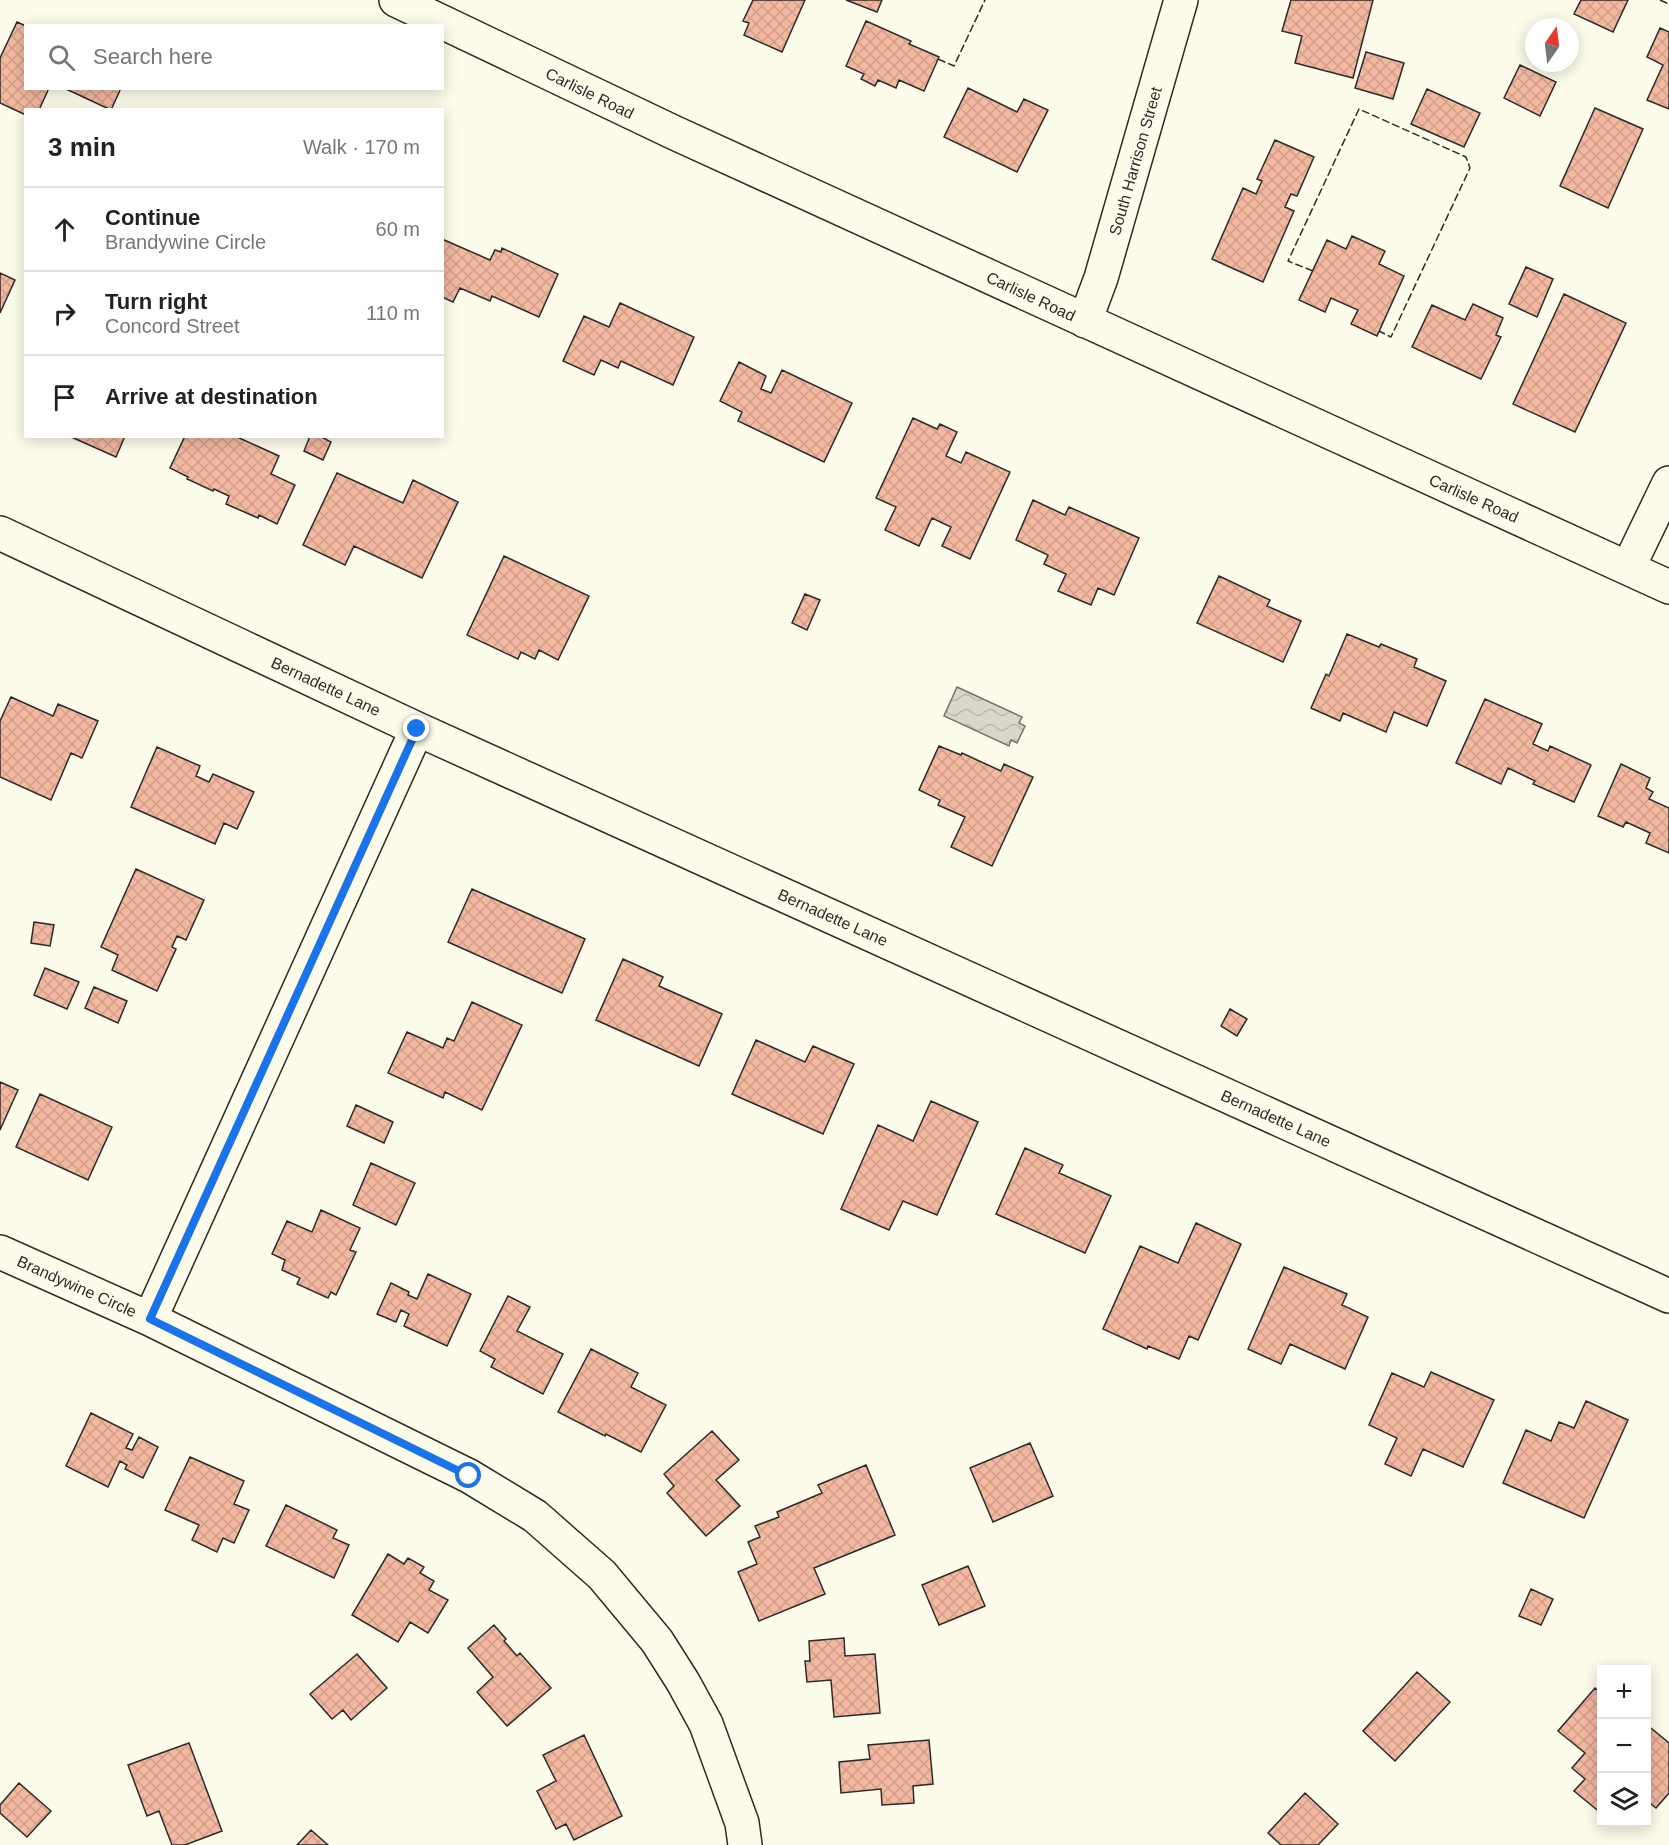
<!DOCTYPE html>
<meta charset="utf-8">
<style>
:root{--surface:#fff;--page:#f6f6f6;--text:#222;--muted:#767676;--line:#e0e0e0}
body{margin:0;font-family:Helvetica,sans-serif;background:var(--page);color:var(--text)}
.controls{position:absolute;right:18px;bottom:18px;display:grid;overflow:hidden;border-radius:0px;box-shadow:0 3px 15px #0003}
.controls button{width:54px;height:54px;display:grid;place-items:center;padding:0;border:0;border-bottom:2px solid var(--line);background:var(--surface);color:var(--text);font:30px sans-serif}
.compass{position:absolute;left:1525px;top:18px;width:54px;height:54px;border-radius:50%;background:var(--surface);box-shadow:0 3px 15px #0003;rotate:14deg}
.stop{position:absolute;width:18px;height:18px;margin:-14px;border:4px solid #1a73e8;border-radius:50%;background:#fff}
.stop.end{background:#1a73e8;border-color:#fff;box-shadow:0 2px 6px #0008}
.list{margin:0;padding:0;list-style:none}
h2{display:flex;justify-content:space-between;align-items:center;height:78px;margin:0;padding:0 24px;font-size:26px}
h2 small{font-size:20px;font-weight:400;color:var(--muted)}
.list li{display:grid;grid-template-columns:39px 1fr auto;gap:18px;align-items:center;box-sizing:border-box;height:84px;padding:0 24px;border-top:2px solid var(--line)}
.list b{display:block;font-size:22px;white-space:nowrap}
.list p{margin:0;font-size:20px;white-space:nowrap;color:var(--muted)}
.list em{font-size:20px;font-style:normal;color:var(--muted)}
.icon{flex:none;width:33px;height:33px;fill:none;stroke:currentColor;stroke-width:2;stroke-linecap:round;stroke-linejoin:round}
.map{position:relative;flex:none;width:1669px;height:1845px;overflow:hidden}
.search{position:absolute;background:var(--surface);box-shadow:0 3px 15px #0003;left:24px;top:24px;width:420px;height:66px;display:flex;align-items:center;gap:15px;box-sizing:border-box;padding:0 21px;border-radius:0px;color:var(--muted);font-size:22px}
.panel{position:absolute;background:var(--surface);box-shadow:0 3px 15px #0003;left:24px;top:108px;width:420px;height:330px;border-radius:0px}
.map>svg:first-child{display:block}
.water{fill:url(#water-waves);stroke:#74746e;stroke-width:1.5}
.building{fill:url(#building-cross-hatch);stroke:#2b2b2b;stroke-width:1.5}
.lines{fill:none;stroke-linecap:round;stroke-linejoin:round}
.street-casing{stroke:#2b2b2b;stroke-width:36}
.street{stroke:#fdfbea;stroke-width:33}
.fence{stroke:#2b2b2b;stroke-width:1.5;stroke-dasharray:8 3;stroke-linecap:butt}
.route{stroke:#1a73e8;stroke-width:8}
.labels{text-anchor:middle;stroke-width:4.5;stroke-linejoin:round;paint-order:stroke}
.street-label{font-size:16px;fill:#2b2b2b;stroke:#fdfbea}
</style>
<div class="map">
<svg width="1669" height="1845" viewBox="0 0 1669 1845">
<defs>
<pattern id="water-waves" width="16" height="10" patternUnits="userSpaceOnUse" patternTransform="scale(1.5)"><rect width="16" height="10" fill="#d8d7c9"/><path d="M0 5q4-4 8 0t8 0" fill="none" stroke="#bab9ad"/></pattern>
<pattern id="building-cross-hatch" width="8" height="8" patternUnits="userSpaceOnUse" patternTransform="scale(1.5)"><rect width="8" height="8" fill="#f2b8a0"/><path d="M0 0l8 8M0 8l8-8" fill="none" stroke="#d09e8a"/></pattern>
</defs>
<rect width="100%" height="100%" fill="#fdfbea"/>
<path class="water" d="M957 687 1022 717 1019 723 1025 726 1017 743 1011 740 1009 746 944 716Z"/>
<path class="building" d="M753 0H805L782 52 744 35 749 23 743 21Z
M846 0H882L877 12Z
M1291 0H1373L1353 78 1295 63 1302 36 1282 31Z
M1581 0H1628L1613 32 1574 14Z
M866 21 911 41 909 44 939 57 924 91 899 80 896 88 878 80 875 86 861 79 864 74 846 66Z
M17 22 26 26V88H49L39 110H26V115L0 103V58Z
M1660 28 1669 32V109L1647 100 1663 65 1647 57Z
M1366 52 1404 63 1393 99 1355 88Z
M1520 65 1556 82 1540 116 1504 98Z
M64 88H121L111 110Z
M968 88 1017 112 1024 99 1048 110 1017 172 944 137Z
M1427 89 1480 113 1464 147 1411 124Z
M1595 108 1643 129 1608 208 1560 186Z
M1275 140 1314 157 1297 196 1291 194 1285 207 1294 211 1263 282 1212 259 1243 188 1256 194 1262 181 1257 179Z
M1352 236 1385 251 1379 264 1404 276 1377 336 1351 324 1358 310 1331 298 1325 312 1299 300 1327 240 1346 249Z
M442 239 490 260 495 250 501 252 502 248 558 274 539 317 492 296 490 301 460 288 453 302 442 297Z
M1526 267 1553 279 1537 317 1509 304Z
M0 273 15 280 0 313Z
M1564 294 1626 323 1575 432 1513 404Z
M620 303 694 337 673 385 621 361 618 368 601 360 594 375 563 361 584 316 609 327Z
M1473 304 1503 318 1496 335 1501 337 1481 379 1412 347 1432 305 1465 320Z
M739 362 766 376 761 389 771 393 782 370 852 403 824 462 738 421 742 412 720 401Z
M913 418 937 429 940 424 957 432 946 456 961 463 966 452 1010 472 970 559 942 546 951 527 932 518 919 546 885 530 896 507 876 498Z
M69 436H125L116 457Z
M185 436H235L279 456 271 474 295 485 277 524 259 515 258 518 226 504 229 496 214 489 213 491 187 479 188 477 170 468Z
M310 436H320L331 442 323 460 304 451Z
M337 473 403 503 413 480 458 502 422 578 354 546 345 565 303 545Z
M1033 500 1065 515 1069 507 1139 538 1114 595 1098 588 1091 605 1058 591 1066 574 1044 564 1048 555 1016 540Z
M504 556 589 596 558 660 539 650 535 659 521 652 518 659 467 635Z
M1219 576 1270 600 1267 606 1301 621 1283 662 1197 623Z
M805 594 820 600 807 630 792 623Z
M1347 634 1379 647 1381 644 1417 659 1414 667 1446 681 1427 726 1394 712 1386 732 1343 713 1340 721 1311 708 1326 674 1329 676Z
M11 697 53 716 58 704 98 721 82 758 71 753 51 800 0 777V721Z
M1485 699 1542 724 1533 744 1548 751 1550 746 1591 765 1574 802 1533 784 1535 781 1508 768 1501 784 1456 763Z
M939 746 961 755 962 753 1001 771 1004 764 1033 777 992 866 951 847 965 817 938 805 940 800 919 790Z
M157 747 200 766 196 776 209 782 213 774 254 792 237 829 224 823 215 844 131 807Z
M1621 764 1650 778 1646 788 1653 792 1649 799 1669 808V853L1646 843 1650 833 1626 822 1623 827 1598 816Z
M136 869 204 900 186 940 177 936 172 947 176 949 157 991 112 970 118 955 101 947Z
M472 889 585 939 562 993 448 942Z
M34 922 54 925 50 946 31 943Z
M623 959 663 977 659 986 722 1014 699 1066 596 1020Z
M45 968 79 982 67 1009 34 995Z
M94 987 127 1001 118 1023 85 1008Z
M472 1002 522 1025 482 1110 445 1092 443 1098 388 1073 407 1032 443 1048 447 1038 454 1041Z
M1230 1009 1247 1019 1237 1036 1221 1026Z
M756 1040 805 1062 813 1046 854 1064 823 1134 732 1094Z
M0 1082 18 1090 0 1130Z
M40 1094 112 1127 88 1180 16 1147Z
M931 1101 978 1122 937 1215 903 1201 889 1230 841 1209 878 1125 913 1141Z
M356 1105 393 1122 384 1143 347 1126Z
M1025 1148 1063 1165 1059 1173 1111 1196 1085 1253 996 1214Z
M371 1163 415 1183 396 1225 353 1205Z
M321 1210 360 1228 350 1250 356 1252 336 1295 331 1292 328 1298 297 1284 300 1278 282 1270 285 1260 272 1254 287 1221 312 1232Z
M1196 1223 1241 1244 1198 1340 1189 1336 1179 1359 1148 1346 1147 1349 1103 1329 1140 1246 1178 1263Z
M1284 1267 1347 1294 1342 1305 1368 1317 1345 1369 1290 1344 1281 1364 1248 1349Z
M428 1274 471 1294 447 1346 404 1326 409 1314 401 1310 396 1322 377 1314 391 1283 409 1292 408 1295 417 1299Z
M508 1296 530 1307 517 1331 563 1354 543 1394 491 1367 495 1359 480 1351Z
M591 1349 638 1373 631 1387 666 1405 641 1452 606 1434 605 1436 558 1412Z
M1431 1372 1494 1400 1463 1467 1423 1449 1411 1476 1385 1464 1397 1438 1369 1425 1392 1373 1424 1387Z
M1586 1401 1628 1420 1584 1518 1503 1483 1526 1430 1551 1441 1559 1422 1574 1428Z
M91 1413 133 1434 126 1448 132 1450 139 1437 158 1447 143 1478 125 1469 127 1465 120 1461 108 1487 66 1466Z
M712 1431 739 1460 716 1480 740 1506 706 1536 667 1493 674 1486 664 1474Z
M1030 1443 1053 1496 993 1522 970 1468Z
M190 1457 244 1481 234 1504 249 1510 234 1543 223 1538 217 1552 192 1540 199 1525 165 1510Z
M866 1465 895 1535 814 1568 825 1594 759 1621 738 1572 757 1564 748 1542 760 1537 755 1526 779 1517 777 1512 822 1493 818 1485Z
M286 1505 337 1530 333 1538 349 1545 334 1578 266 1546Z
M388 1554 404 1564 408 1558 424 1567 420 1573 434 1581 429 1590 448 1600 428 1633 410 1622 398 1642 352 1615Z
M968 1566 985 1606 939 1625 922 1585Z
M1531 1589 1553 1599 1541 1625 1519 1616Z
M494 1625 506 1639 504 1641 517 1656 520 1653 551 1688 507 1726 477 1692 493 1677 468 1648Z
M844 1638 845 1656 875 1654 880 1713 834 1717 831 1680 807 1682 805 1661H810L809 1641Z
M357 1654 387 1688 351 1720 343 1710 332 1719 310 1694Z
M1417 1672 1450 1702 1395 1761 1363 1731Z
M1595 1688 1602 1694V1814L1574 1791 1585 1779 1572 1768 1585 1753 1558 1731Z
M1646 1724 1669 1743V1793L1656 1808 1646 1800Z
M584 1735 622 1816 574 1840 566 1824 556 1829 537 1791 556 1781 543 1755Z
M929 1740 933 1784 913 1786 914 1803 882 1805 881 1789 841 1793 839 1762 870 1759 868 1745Z
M189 1743 222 1831 185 1845H172L159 1811 147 1816 128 1765Z
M19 1783 51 1811 27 1837 0 1813V1805Z
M1305 1793 1338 1824 1318 1845H1281L1268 1833Z
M311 1830 328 1845H297Z"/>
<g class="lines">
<g class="street-casing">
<path id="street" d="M396 0 675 133 1669 587
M1085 321 1101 278 1181 0
M0 533 417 729 1669 1296
M1628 568 1669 483
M0 1252 150 1319 469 1476 535 1516 602 1575 657 1641 683 1682 706 1724 742 1823 745 1845
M150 1319 417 729"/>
</g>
<use href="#street" class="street"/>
<path class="fence" d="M1660 0 1669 4
M938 59 954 66 985 0
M1313 271 1288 261 1359 109 1466 157 1470 168 1391 337 1379 331"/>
</g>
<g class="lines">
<path class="route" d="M417 729 150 1319 469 1476"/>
</g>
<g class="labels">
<g class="street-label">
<text transform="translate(590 93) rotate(26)" y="6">Carlisle Road</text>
<text transform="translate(1135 161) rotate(-74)" y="6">South Harrison Street</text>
<text transform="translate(1031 296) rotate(25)" y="6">Carlisle Road</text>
<text transform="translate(1474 498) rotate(24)" y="6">Carlisle Road</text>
<text transform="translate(326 686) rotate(25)" y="6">Bernadette Lane</text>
<text transform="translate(833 917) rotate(24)" y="6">Bernadette Lane</text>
<text transform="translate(1276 1118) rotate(24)" y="6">Bernadette Lane</text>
<text transform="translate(77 1286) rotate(24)" y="6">Brandywine Circle</text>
</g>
</g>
</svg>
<div class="controls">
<button>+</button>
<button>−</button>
<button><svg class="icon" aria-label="layers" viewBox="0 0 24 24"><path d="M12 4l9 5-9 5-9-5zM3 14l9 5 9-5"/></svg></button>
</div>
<svg class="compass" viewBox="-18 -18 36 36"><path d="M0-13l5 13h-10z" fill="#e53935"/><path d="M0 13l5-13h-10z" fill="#767676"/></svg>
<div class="stop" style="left:469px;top:1476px"></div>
<div class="stop end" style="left:417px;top:729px"></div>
<div class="search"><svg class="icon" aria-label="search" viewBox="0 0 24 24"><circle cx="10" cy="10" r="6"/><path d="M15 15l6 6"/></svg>Search here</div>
<section class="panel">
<h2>3 min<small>Walk · 170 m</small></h2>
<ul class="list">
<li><svg class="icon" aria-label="ahead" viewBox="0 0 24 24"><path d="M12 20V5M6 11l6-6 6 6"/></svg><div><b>Continue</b><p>Brandywine Circle</p></div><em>60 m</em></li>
<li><svg class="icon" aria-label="right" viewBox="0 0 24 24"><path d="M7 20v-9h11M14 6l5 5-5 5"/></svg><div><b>Turn right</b><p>Concord Street</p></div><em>110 m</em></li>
<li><svg class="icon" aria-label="arrive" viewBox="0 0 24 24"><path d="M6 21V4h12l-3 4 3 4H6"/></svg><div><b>Arrive at destination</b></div></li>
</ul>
</section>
</div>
